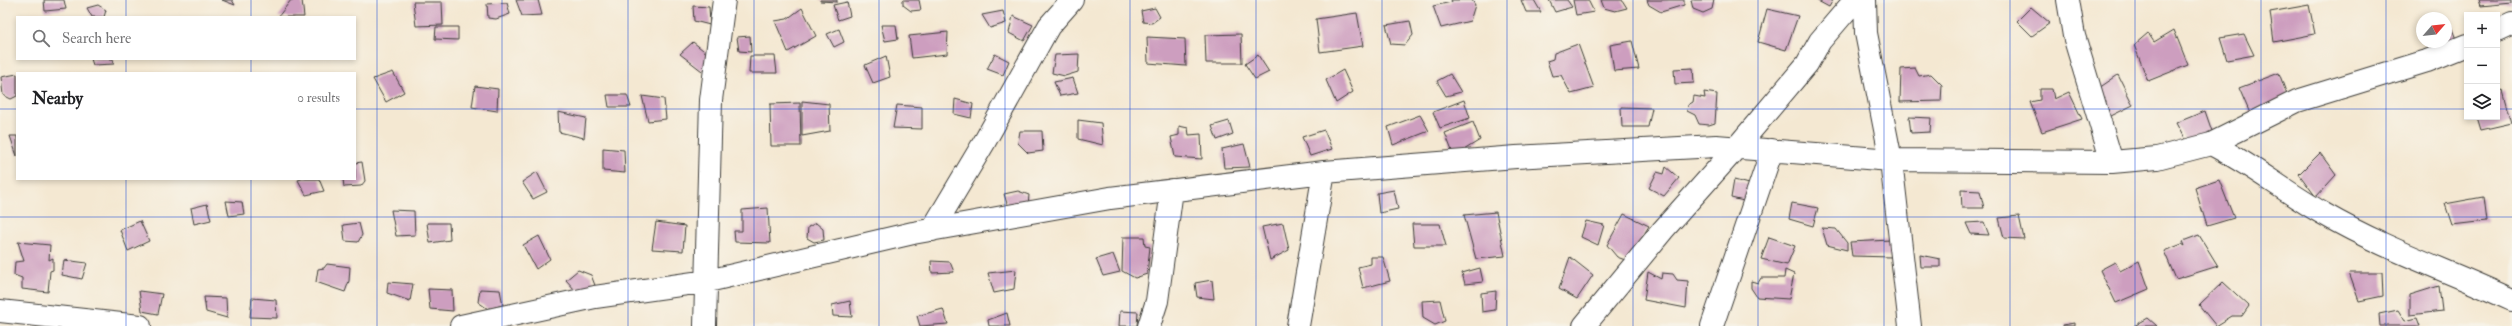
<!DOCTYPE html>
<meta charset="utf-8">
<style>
:root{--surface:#fff;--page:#f6f6f6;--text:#202124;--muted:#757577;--line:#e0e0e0}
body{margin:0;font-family:"IM FELL Double Pica",serif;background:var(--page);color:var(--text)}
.controls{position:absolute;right:12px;top:12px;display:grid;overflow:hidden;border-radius:0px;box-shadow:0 2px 6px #0003}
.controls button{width:36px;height:36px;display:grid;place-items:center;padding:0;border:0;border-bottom:1px solid var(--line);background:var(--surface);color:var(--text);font:20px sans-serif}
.compass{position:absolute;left:2416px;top:12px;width:36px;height:36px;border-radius:50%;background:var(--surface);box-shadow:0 2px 6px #0003;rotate:62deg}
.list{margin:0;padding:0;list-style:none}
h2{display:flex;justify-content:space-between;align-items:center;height:52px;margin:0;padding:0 16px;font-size:17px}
h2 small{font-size:13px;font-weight:400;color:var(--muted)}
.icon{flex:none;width:22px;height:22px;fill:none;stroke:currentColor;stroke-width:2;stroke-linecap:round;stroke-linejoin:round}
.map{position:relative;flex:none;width:2512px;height:326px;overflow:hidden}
.search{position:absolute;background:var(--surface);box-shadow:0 2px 6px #0003;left:16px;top:16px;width:340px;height:44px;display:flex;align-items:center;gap:10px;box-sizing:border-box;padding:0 14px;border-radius:0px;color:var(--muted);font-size:15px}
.panel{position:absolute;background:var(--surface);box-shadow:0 2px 6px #0003;left:16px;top:72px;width:340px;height:108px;border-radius:0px}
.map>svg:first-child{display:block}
.building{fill:#cd9ebf}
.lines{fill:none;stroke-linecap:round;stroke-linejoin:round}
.street-casing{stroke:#3c3b37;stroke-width:24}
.street{stroke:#fff;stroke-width:22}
.grid{fill:none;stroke:#1d4ed8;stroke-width:1;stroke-opacity:0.55}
</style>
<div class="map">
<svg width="2512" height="326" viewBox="0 0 2512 326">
<rect width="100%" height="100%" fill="#f7f3e8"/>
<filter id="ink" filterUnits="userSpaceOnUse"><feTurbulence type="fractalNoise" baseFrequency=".025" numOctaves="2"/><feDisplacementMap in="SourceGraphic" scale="8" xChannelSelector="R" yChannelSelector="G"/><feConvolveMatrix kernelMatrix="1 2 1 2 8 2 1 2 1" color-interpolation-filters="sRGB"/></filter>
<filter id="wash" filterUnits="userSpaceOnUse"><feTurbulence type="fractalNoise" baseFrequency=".012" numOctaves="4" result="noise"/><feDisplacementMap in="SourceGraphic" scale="16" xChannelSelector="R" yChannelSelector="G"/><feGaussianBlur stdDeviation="0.9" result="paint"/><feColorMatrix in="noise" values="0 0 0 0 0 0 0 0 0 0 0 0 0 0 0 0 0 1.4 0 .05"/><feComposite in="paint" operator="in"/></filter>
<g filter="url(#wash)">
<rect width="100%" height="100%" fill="#f4e8d2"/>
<g id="blocks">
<path class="building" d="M44 0H64L66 9 45 11Z
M222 0H232L235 5Z
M291 0H302L304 17H278Z
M516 0H538L542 15 522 16Z
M820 0H837V2L820 1Z
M903 0H919L921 10 911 11 903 5Z
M1451 0H1472L1475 5 1470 21 1441 28 1433 6 1452 2Z
M1521 0H1534L1541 12H1526Z
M1549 0H1567L1572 7 1555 12Z
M1573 0H1588L1594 12 1576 15Z
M1601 0H1622L1627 8 1615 11 1604 8Z
M1647 0H1684V5L1661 12 1649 5Z
M1691 0H1714L1712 9 1703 13 1693 9Z
M1816 0H1833L1829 7Z
M2479 0H2512V3L2481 6Z
M413 2H442L443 25 416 26Z
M847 2 850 16 838 20 833 5Z
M507 3 510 14 496 19 488 18 487 4Z
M98 5 106 10 104 17H92L87 8Z
M2309 5 2315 34 2274 42 2270 12Z
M693 6 709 7 710 25 694 21Z
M2031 7 2050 23 2032 36 2017 21Z
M802 8 816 36 788 52 775 21 787 19Z
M1155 8 1160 17 1152 23 1143 22 1141 11Z
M1767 9 1798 16 1786 50 1758 42Z
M1003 11 1006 23 990 28 982 15Z
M1357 13 1363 46 1320 52 1316 19Z
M1013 16 1033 25 1024 41 1009 33Z
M2446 19H2448L2458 44 2435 54 2429 42H2446Z
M1410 21 1413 35 1405 45 1391 44 1386 25Z
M881 25H896L898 39 885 41Z
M436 27H458V40L435 39Z
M839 29 844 42 834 47 827 34Z
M2174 30 2188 65 2148 81 2134 45 2148 33 2154 42Z
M948 32 947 54 912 58 909 36Z
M1241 34 1242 63H1206L1205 35Z
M2244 34 2254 55 2227 60 2220 38Z
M750 36 751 52 739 51 737 37Z
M1147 37 1185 39 1186 66 1148 63Z
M1632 41 1639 69 1614 71 1610 45Z
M693 42 713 58 702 71 680 54Z
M1578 44 1594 88 1571 94 1561 75 1552 76 1547 61 1553 59 1554 53Z
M995 54 1009 61 1003 75 987 69Z
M1079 54 1078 72 1065 76 1052 73 1055 55Z
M1258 55 1269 72 1255 79 1245 64Z
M750 56H775L777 73H749Z
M886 56 890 77 873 83 865 65Z
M91 59H113L114 64 93 65Z
M1693 68 1694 83 1675 84 1674 69Z
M1915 68 1919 76 1931 74 1942 85 1941 101 1900 102 1901 69Z
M1343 70 1353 92 1336 103 1326 80Z
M393 72 404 92 386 102 373 79Z
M2279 73 2290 103 2252 118 2239 88Z
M17 74V96L11 99 3 95 1 77Z
M1450 74 1461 92 1446 96 1437 81Z
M2118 75 2133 105 2111 116 2099 88Z
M1073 78 1078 93 1060 96 1054 82Z
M475 86 498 89 497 111 472 107Z
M2040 89H2052L2054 99 2069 92 2082 119 2042 132 2030 102 2040 100Z
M2503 90 2512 123 2481 130 2477 117H2497V92Z
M1704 92 1717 94 1715 123 1709 125 1699 124 1695 115 1687 111 1688 105 1693 102 1694 96 1705 98Z
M607 95H627L631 107H609Z
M642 96 664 99 666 119 648 121Z
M955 99 973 104 971 118 954 114Z
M1464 100 1470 118 1440 128 1433 112Z
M802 101 829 104 830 131 802 136Z
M800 103 801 146H771L770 104Z
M897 105 922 107V129L893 128Z
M1621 107 1652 108 1648 127H1622Z
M2205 111 2214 137 2187 144 2176 123Z
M558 112 586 118 584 138 559 132Z
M1420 115 1429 131 1393 145 1388 127Z
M1909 117 1931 118 1930 132 1911 133Z
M1078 120 1101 123 1103 145 1078 139Z
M1229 121 1233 134 1217 140 1212 126Z
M1473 122 1480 140 1454 156 1445 133Z
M1179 126 1188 128 1189 135 1201 134 1202 159 1175 157 1171 137 1179 135Z
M1324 130 1332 149 1310 156 1302 137Z
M1020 131H1042L1043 151 1028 153 1018 143Z
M10 136H17V156Z
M1244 144 1250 167 1224 168 1222 149Z
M603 148 624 150 625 173 603 171Z
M2320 153 2336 175 2316 197 2299 174Z
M362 162 365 181 361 186 344 187 343 179H355V163Z
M1666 167 1679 178 1664 196 1649 188 1657 172 1664 174Z
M537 172 547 192 533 199 522 182Z
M302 179H319L324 191 306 195 298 180Z
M1734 180 1753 185 1748 202 1731 198Z
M2219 180 2234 218 2207 226 2195 188Z
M1394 190 1398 209 1379 213 1377 193Z
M1961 190 1980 191 1984 208H1962Z
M1018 191 1029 195 1028 205 1009 210 1004 194Z
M2483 197 2486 221 2452 225 2445 204Z
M226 201 242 202 244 214 229 216Z
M1792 203 1818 208 1813 226 1789 219Z
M207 204 211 220 194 224 191 208Z
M768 208 770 243 735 242 734 231H742V210Z
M391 210 414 211 415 235 396 236Z
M1496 212 1505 256 1476 259 1464 215Z
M1624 214 1649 226 1628 261 1617 257 1607 245Z
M2019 216 2024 239 2004 238 1999 218Z
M140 221 149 241 128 251 120 230Z
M1586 221 1604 225 1598 245 1581 237Z
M656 222 685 226 683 251 652 249Z
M1984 222 1989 235 1971 234 1966 223Z
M359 223 362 235 358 242 345 241 343 225Z
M427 223H449L450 240 430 243Z
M816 223 823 229 824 240 814 242 807 238 808 227Z
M1283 223 1289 250 1270 260 1262 227Z
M1412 224H1440L1446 246H1414Z
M1822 228 1836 229 1847 243V250L1827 245Z
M2199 235 2218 266 2176 279 2164 251 2182 244 2185 246 2183 241Z
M539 236 550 259 536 269 523 245Z
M1123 237H1144L1145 246 1150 247 1147 274 1135 278 1122 271Z
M1769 237 1795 246 1787 265 1761 259Z
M1891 240 1892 257 1852 256 1850 242Z
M18 242 50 245 49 260 53 258V270L50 271 48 292 22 289V278L14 275 15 262 24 261Z
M1113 254 1120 272 1103 276 1096 259Z
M1920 255 1940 259V267H1921Z
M1371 257H1383L1390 281 1363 288 1358 267 1371 264Z
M1570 257 1593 275 1577 299 1559 289Z
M64 260 87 263 82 279 62 275Z
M931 261 950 262 954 272 932 273Z
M2139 261 2149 289 2116 303 2100 270 2115 262 2120 271Z
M327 264 350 267 349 281 345 292 316 282 318 269 324 268Z
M1480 268 1483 282 1465 284 1462 273Z
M578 270 591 275 596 288 575 290 566 280Z
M1016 270 1014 289 994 293 988 273Z
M1785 270 1794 274 1789 299 1757 297 1751 288V281L1758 283 1761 278H1784Z
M1648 272 1661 279 1662 273 1673 274 1677 280 1688 281 1686 308 1644 300Z
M2349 273H2382L2383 296 2359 301Z
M1212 280 1214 299 1197 297 1195 283Z
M388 282 413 284 410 301 387 293Z
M2223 282 2249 306 2242 316H2232L2216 326 2199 305Z
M2439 286 2442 311 2410 315V295Z
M428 289 452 290 453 311 430 309Z
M480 289 500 290 503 305 488 309 478 302Z
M139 291 162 294 158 314 142 311Z
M1496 291 1495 310 1482 312 1481 293Z
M204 297 226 298 227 318 206 312Z
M252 298 276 300 277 318 250 317Z
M1440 300 1445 321 1435 325 1423 318 1422 301Z
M850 301 852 317 833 316 832 305Z
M943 309 948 324 920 326 917 316Z
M2398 310 2405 321 2417 318 2420 326H2380L2379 314Z
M1120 311 1138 312 1137 326H1119Z
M1007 313 1010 326H989L988 320Z
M2148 318 2157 326H2134Z
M2074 323V326H2063V325Z"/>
</g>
</g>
<g filter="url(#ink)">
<use href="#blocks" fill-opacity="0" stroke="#3c3b37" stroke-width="1"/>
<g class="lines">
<g class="street-casing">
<path id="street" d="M1865 0 1866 33 1891 160 1910 326
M2068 0 2074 36 2112 162
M2497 31 2512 24
M2211 144 2297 101 2427 61 2467 45
M932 230 985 141 1049 26 1072 0
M0 311 140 326
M461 326 595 297 708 281 913 233 1110 198 1324 172 1516 157 1716 146 1891 160 2112 162 2157 158 2211 144C2251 164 2285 192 2324 214 2384 249 2450 271 2512 300
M705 326 711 100 724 0
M1149 326 1157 301 1172 190
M1298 326 1324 172
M1584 326 1663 230 1737 147 1807 64 1820 41 1855 0
M1712 326 1772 150"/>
</g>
<use href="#street" class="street"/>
</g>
</g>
<path class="grid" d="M126 0V17M251 0V17M377 0V326M502 0V326M628 0V326M754 0V326M879 0V326M1005 0V326M1130 0V326M1256 0V326M1382 0V326M1507 0V326M1633 0V326M1758 0V326M1884 0V326M2010 0V326M2135 0V326M2261 0V326M2386 0V326M126 59V73M251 59V73M0 109H17M355 109H2467M2497 109H2512M126 179V326M251 179V326M0 217H2512"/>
</svg>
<div class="controls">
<button>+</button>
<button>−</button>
<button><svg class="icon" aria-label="layers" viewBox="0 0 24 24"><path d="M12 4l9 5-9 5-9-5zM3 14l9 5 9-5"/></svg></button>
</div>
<svg class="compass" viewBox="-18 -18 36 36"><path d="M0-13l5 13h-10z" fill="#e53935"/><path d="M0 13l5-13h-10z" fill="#757577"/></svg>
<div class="search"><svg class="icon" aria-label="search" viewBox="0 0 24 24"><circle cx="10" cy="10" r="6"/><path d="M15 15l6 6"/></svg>Search here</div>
<section class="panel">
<h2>Nearby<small>0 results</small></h2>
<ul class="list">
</ul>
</section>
</div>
